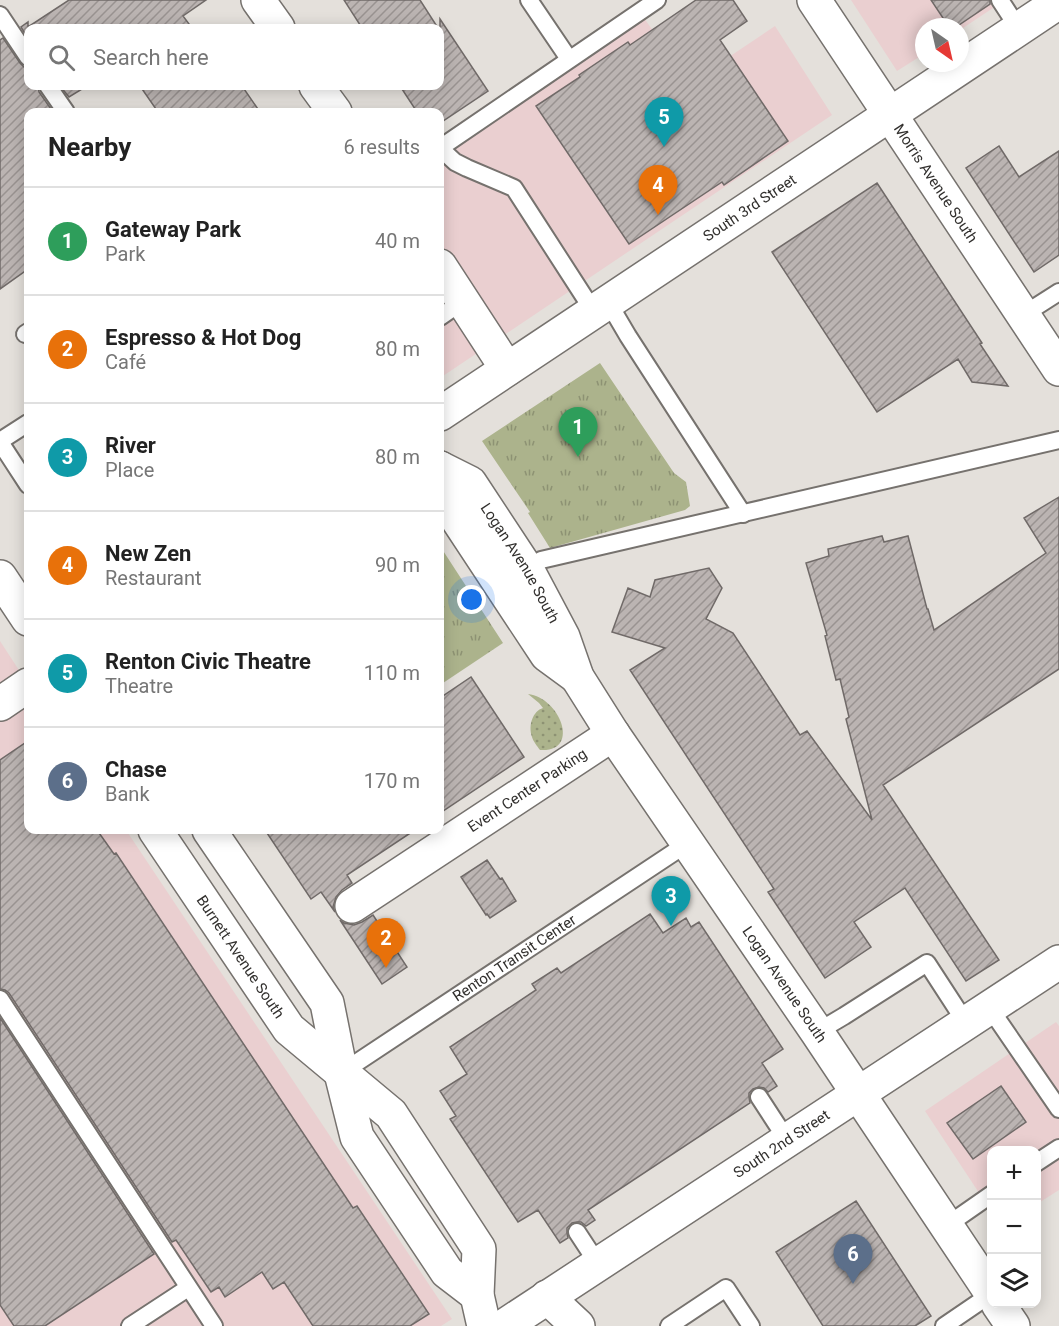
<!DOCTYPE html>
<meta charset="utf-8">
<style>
:root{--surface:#fff;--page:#f2f2f2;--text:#222;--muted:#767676;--line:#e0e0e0;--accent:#7c3aed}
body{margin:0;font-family:Roboto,sans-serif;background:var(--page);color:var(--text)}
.controls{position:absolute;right:18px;bottom:18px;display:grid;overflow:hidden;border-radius:12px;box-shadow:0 3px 15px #0003}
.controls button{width:54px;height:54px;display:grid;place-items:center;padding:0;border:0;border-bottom:2px solid var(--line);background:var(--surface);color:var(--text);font:30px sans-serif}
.compass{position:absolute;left:915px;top:18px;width:54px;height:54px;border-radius:50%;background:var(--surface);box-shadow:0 3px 15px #0003;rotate:146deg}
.you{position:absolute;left:472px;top:600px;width:21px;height:21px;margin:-15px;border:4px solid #fff;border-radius:50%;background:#1a73e8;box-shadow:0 0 0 9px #1a73e833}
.badge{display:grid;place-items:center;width:39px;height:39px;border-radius:50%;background:var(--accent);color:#fff;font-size:20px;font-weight:700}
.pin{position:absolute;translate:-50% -50px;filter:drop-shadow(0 2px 3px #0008)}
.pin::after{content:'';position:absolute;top:32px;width:21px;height:18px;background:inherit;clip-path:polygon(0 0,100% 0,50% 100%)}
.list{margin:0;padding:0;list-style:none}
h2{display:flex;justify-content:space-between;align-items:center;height:78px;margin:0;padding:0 24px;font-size:26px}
h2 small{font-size:20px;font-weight:400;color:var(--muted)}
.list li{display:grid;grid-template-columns:39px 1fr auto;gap:18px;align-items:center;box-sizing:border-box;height:108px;padding:0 24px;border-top:2px solid var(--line)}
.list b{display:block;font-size:22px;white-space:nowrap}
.list p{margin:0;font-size:20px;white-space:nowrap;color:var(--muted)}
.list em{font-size:20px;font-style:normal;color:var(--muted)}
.icon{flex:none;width:33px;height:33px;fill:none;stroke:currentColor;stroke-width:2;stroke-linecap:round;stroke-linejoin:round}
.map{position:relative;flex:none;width:1059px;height:1326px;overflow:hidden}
.search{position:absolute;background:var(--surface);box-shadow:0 3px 15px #0003;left:24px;top:24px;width:420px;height:66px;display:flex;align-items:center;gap:15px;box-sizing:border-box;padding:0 21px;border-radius:12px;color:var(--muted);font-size:22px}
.panel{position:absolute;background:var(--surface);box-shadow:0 3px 15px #0003;left:24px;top:108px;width:420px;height:726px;border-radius:12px}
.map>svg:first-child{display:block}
.commercial{fill:#eacfd0}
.grass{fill:url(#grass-dots)}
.park{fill:url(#park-tufts)}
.building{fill:url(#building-hatch);stroke:#706a68;stroke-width:1.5}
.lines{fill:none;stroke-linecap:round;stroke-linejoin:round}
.lane-casing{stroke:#76726e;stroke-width:20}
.street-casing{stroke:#76726e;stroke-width:36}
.secondary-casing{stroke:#76726e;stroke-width:36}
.lane{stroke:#fff;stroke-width:16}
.street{stroke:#fff;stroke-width:33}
.secondary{stroke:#fff;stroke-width:33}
.labels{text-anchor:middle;stroke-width:4.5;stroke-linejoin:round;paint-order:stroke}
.street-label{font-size:15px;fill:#32302e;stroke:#fff}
</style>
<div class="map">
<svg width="1059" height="1326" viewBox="0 0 1059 1326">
<defs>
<pattern id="grass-dots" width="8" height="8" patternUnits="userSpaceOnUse" patternTransform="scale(1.5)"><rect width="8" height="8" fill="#acb38c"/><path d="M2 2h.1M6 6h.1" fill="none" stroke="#8d9273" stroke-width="1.8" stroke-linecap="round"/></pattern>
<pattern id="park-tufts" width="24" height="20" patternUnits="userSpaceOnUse" patternTransform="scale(1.5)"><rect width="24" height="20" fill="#acb38c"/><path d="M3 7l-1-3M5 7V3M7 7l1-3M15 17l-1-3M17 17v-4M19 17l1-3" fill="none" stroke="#8d9273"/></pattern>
<pattern id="building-hatch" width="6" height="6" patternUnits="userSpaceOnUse" patternTransform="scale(1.5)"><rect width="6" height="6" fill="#bbb4b2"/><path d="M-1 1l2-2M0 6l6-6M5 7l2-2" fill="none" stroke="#999391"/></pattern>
</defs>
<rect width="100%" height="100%" fill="#e4e0db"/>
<path class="commercial" d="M851 0H1005L960 30V27H924V54L897 71Z
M644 18 690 83 775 26 832 115 440 378V155Z
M0 641 28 684V830H126L452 1319 441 1326H0Z
M1056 1022 1059 1026V1190L1037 1204 1036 1150H992L991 1211 925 1111Z"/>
<path class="grass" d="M528 694C561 698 581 753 540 750 537 746 533 741 532 737 528 725 533 711 543 708L539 703Z"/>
<path class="park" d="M600 363 674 473 686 482 690 506 685 510 550 548 528 513 530 512 482 441Z
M440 546 503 643 440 685Z"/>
<path class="building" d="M69 0H206L183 16 192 28H28V39L21 27 28 22V27Z
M344 0H420L438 28H362Z
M696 0H733L747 21 720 40 788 141 724 185 722 182 629 244 536 106 580 77 579 75 628 42 630 45Z
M931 0H990V4L956 27H949Z
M440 19 488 91 440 123V112H417L400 86H440Z
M3 38 20 63 24 67H28V86H38L39 92 51 109 45 112H28V269L0 289V40Z
M60 86H87L69 97Z
M140 86H242L260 112H158Z
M999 146 1019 177 1059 151V255L1034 272 966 168Z
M877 183 982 343 980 344 1008 386 972 382 958 359 877 412 772 252Z
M1059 497V669L883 785 999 960 966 981 905 888 854 922 871 947 825 978 768 892 774 889 630 670 665 648 612 632 628 588 650 597 655 580 709 568 722 588 706 619 733 633 800 735 807 731 872 820 846 719 849 717 840 679 836 680 825 636 827 635 806 563 829 556 828 549 882 536 884 542 908 536 927 609H928L934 630 1046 553 1024 518Z
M471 677 524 757 440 813V698Z
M28 741V830H97L114 854 116 853 353 1208 357 1206 429 1314 410 1326H313L284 1282 273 1289 262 1272 225 1297 219 1287 211 1292 176 1240 172 1242 9 993 5 990 0 989V760Z
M265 830H415L347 875 352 883 342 890 336 897 333 907 335 912 321 892 311 899Z
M487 860 500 879 502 878 516 901 490 918 487 914 486 915 461 877Z
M650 914 663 933 686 918 691 927 699 922 783 1049 762 1063 777 1086 768 1092 764 1088 759 1087 753 1089 749 1093V1097L750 1103 588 1210 595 1220 586 1226 581 1222H577L572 1223 567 1228V1233L568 1238 560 1243 538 1210 518 1222 450 1119 456 1116 440 1091 467 1074 450 1047 536 990 532 984 557 968 561 973Z
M373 915 407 967 382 984 340 920 344 923 354 925 362 922Z
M0 1018 154 1254 45 1326H14L0 1305Z
M1001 1086 1026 1122 973 1159 947 1123Z
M856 1201 931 1316 915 1326H823L776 1252Z"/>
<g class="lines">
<g class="lane-casing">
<g id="lane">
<path d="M529 0 569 59"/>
<path d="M1000 0 1019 29"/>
<path d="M0 15 28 57"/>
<path d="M48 86 66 112"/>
<path d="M440 148 657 0"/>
<path d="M440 148 455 162 467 168 514 188 594 312"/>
<path d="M608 302 628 336 743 514"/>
<path d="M1023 315 1059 292"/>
<path d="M440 317 463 301"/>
<path d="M25 334 28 332"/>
<path d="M0 441 28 423"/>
<path d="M0 442 28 485"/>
<path d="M528 571 541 560 1059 440"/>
<path d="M0 999 214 1326"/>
<path d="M989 1007 1059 1109"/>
<path d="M817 1032 844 1016 927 963 966 1023"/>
<path id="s1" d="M341 1073 688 843"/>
<path d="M759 1097 787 1140"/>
<path d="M1036 1163 1059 1148"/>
<path d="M946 1226 992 1194"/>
<path d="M577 1232 598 1264"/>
<path d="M130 1326 188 1288"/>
<path d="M669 1326 726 1288 751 1326"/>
<path d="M944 1326 991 1294"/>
</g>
</g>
<g class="street-casing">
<g id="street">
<path d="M258 0 278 28"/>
<path id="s2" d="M814 0 1059 369"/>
<path d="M316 86 335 112"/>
<path d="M440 266 507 369"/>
<path id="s3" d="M440 468 470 483 528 571 563 637 577 677 613 734 817 1032 992 1294"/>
<path d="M440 468 444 499 547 655 577 677"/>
<path d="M0 577 28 619"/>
<path id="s4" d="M155 830 289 1029 391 1114 479 1249 477 1295 484 1326"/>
<path d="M209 830 327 1003 341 1073 357 1137 447 1272 477 1295"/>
<path id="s5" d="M352 906 613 734"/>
<path d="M547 1297 578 1326"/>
<path d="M998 1304 1013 1326"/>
</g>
</g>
<g class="secondary-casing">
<g id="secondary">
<path id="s6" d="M440 414 1059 2"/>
<path d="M0 704 28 685"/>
<path id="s7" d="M504 1326 1059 962"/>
</g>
</g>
<use href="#lane" class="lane"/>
<use href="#street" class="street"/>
<use href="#secondary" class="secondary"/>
</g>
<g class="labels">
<g class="street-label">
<text dy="5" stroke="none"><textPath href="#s2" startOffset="220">Morris Avenue South</textPath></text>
<text dy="5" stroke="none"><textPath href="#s6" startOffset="372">South 3rd Street</textPath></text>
<text dy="5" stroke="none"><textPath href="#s3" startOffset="128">Logan Avenue South</textPath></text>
<text dy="5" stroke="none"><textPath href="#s5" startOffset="210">Event Center Parking</textPath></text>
<text dy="5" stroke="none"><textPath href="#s4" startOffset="153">Burnett Avenue South</textPath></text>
<text dy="5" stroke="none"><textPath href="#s1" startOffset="208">Renton Transit Center</textPath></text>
<text dy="5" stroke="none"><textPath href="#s3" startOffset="627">Logan Avenue South</textPath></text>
<text dy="5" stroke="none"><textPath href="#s7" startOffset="332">South 2nd Street</textPath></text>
</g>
</g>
</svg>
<div class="controls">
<button>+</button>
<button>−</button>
<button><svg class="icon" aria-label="layers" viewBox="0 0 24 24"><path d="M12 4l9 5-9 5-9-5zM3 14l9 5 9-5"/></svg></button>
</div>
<svg class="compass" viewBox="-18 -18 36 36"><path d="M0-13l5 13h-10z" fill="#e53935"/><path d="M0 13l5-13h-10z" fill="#767676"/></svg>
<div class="you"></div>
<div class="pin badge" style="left:578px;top:457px;background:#2e9e5b">1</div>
<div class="pin badge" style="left:386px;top:968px;background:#e8710a">2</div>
<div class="pin badge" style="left:671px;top:926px;background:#0f9aa8">3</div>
<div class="pin badge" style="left:658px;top:215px;background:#e8710a">4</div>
<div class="pin badge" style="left:664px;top:147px;background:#0f9aa8">5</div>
<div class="pin badge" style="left:853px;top:1284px;background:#5c6f8a">6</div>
<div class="search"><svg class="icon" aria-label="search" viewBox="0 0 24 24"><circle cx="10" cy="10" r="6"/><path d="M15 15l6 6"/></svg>Search here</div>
<section class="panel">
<h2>Nearby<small>6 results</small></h2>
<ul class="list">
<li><span class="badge" style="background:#2e9e5b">1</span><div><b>Gateway Park</b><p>Park</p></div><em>40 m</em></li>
<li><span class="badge" style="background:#e8710a">2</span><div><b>Espresso &amp; Hot Dog</b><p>Café</p></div><em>80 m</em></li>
<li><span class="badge" style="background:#0f9aa8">3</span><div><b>River</b><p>Place</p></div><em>80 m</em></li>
<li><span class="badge" style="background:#e8710a">4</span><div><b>New Zen</b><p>Restaurant</p></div><em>90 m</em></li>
<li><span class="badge" style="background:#0f9aa8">5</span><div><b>Renton Civic Theatre</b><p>Theatre</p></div><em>110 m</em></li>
<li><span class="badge" style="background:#5c6f8a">6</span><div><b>Chase</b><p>Bank</p></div><em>170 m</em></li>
</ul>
</section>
</div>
